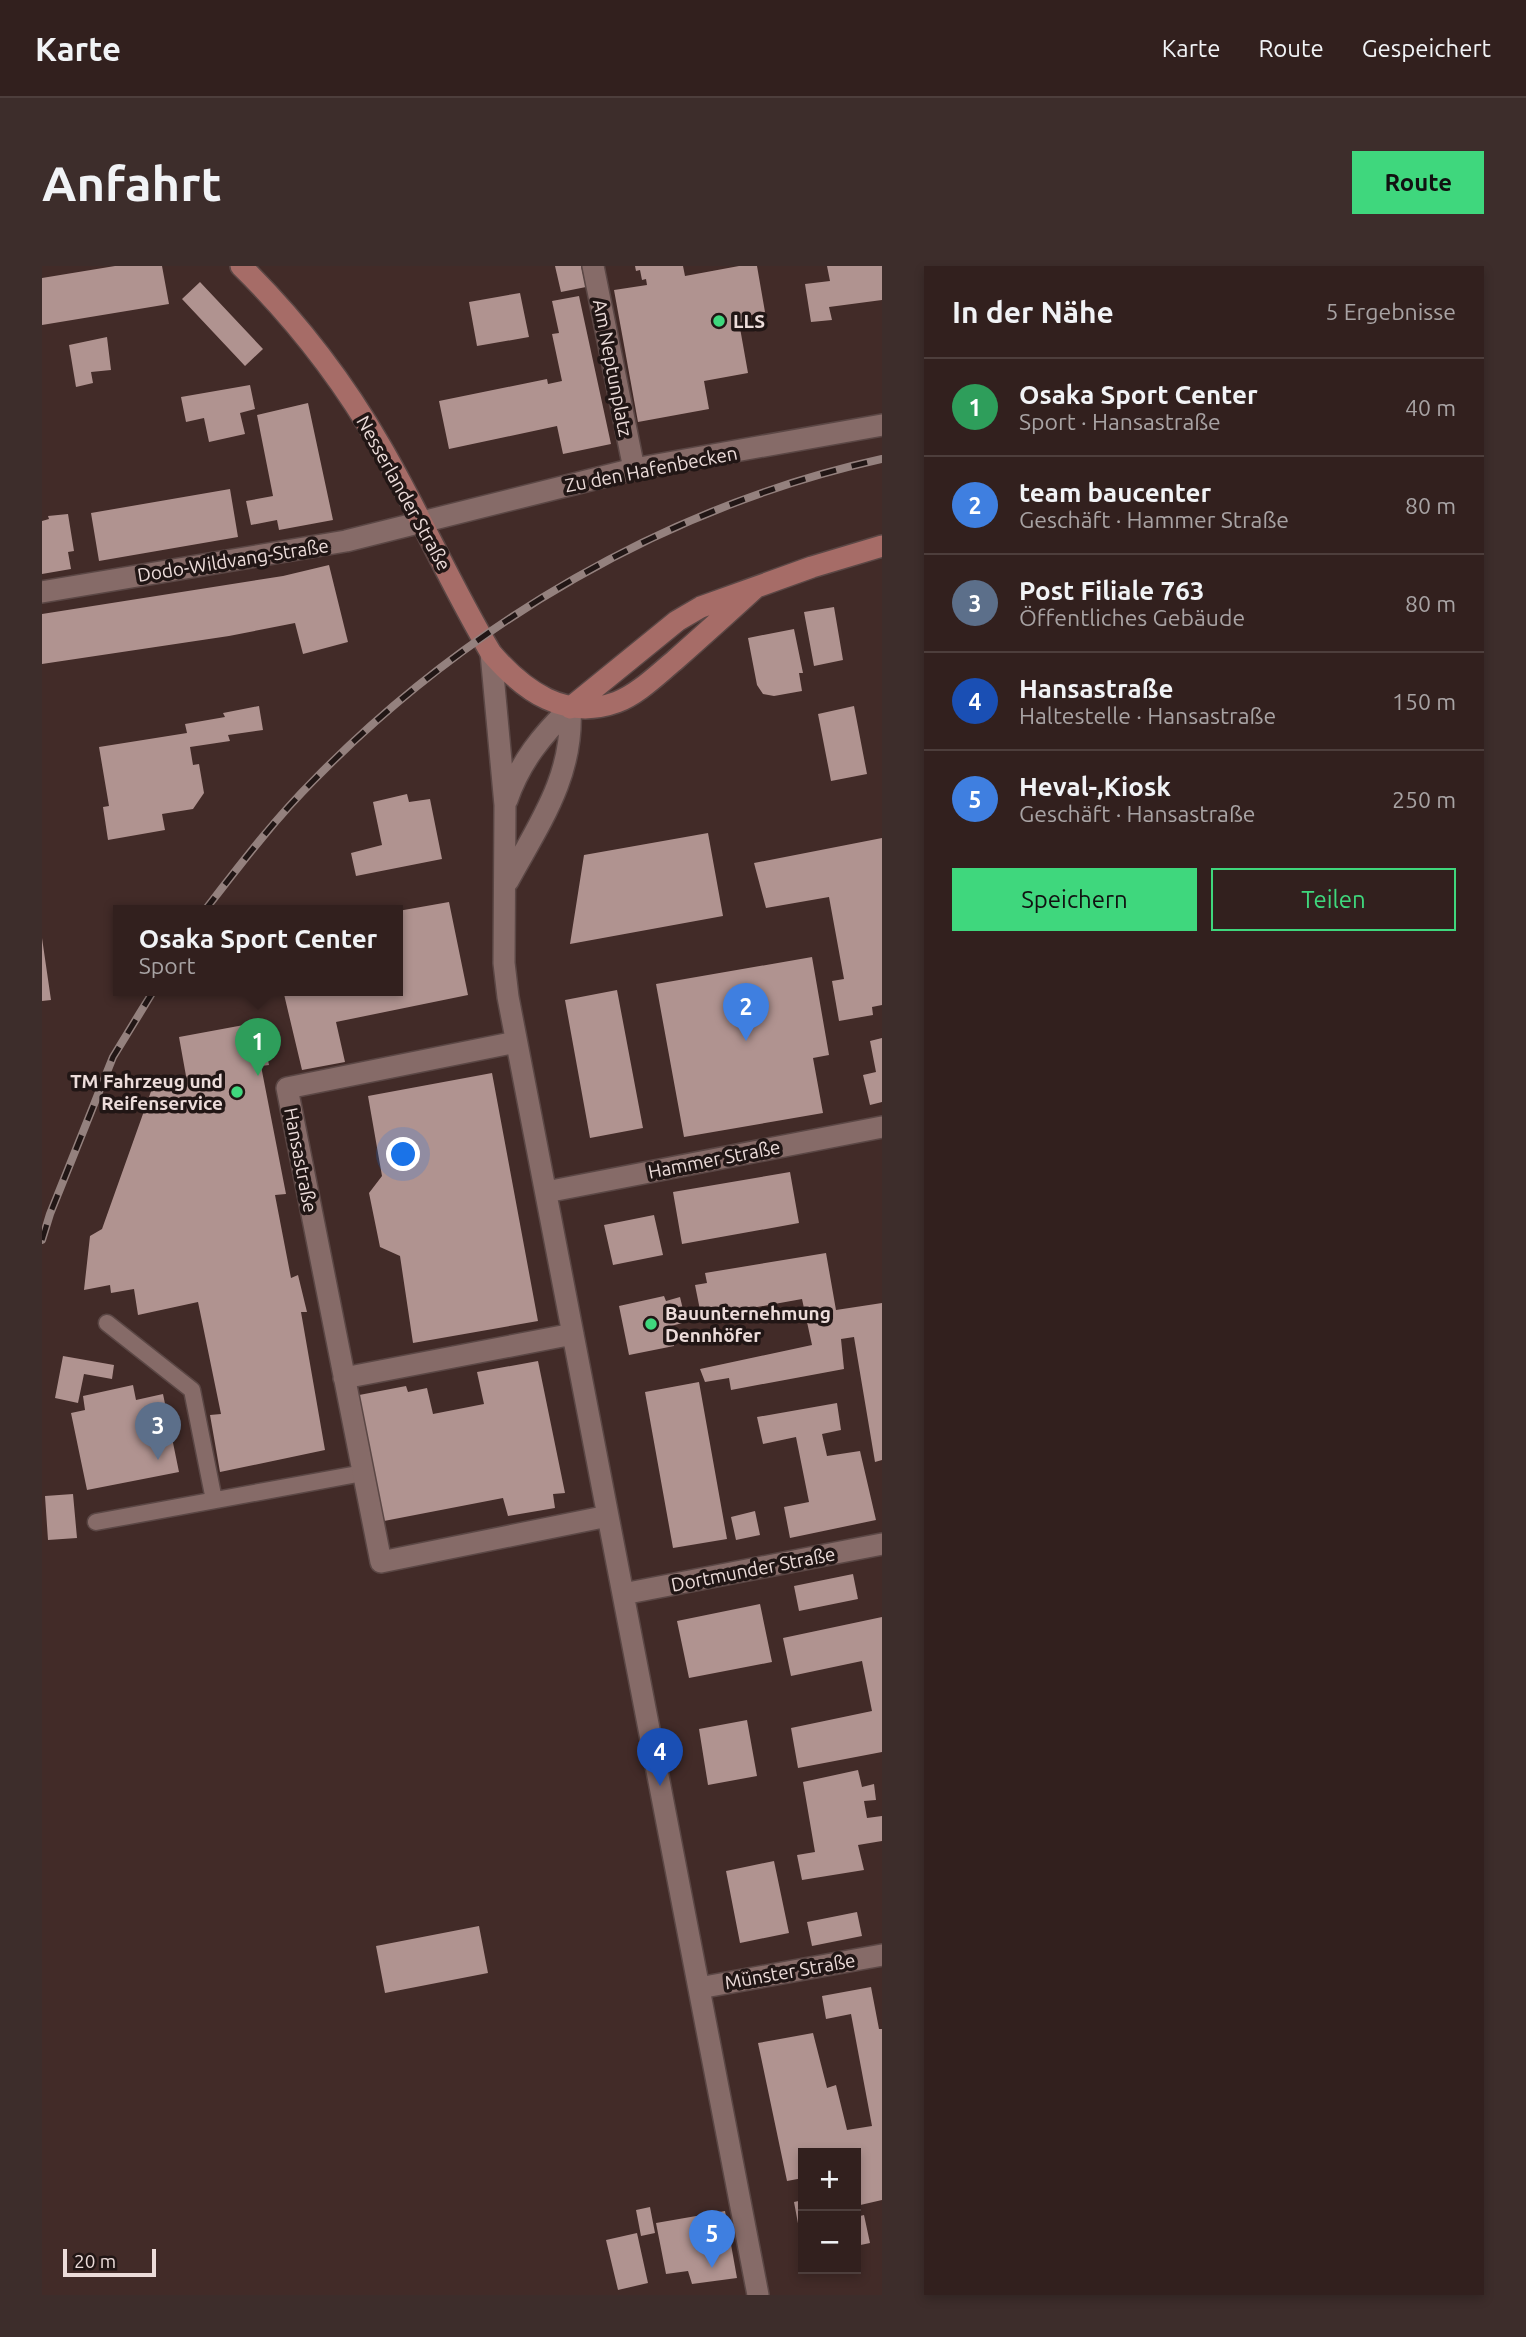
<!DOCTYPE html>
<html lang="de">
<meta charset="utf-8">
<style>
:root{--surface:#32201e;--page:#3d2d2b;--text:#f1f3f6;--muted:#a8a3a4;--line:#4d3e3c;--accent:#3fd77d}
body{margin:0;font-family:Ubuntu,sans-serif;background:var(--page);color:var(--text)}
.controls{position:absolute;right:21px;bottom:21px;display:grid;overflow:hidden;border-radius:0px;box-shadow:0 4px 10px #0003}
.controls button{width:63px;height:63px;display:grid;place-items:center;padding:0;border:0;border-bottom:2px solid var(--line);background:var(--surface);color:var(--text);font:35px sans-serif}
.scale{position:absolute;left:21px;bottom:18px;width:93px;box-sizing:border-box;padding-left:7px;border:4px solid #ecdcda;border-top:0;font-size:19px;line-height:24px;white-space:nowrap;color:#ecdcda;-webkit-text-stroke:5px #211615;paint-order:stroke}
.you{position:absolute;left:362px;top:889px;width:24px;height:24px;margin:-18px;border:5px solid #fff;border-radius:50%;background:#1a73e8;box-shadow:0 0 0 10px #1a73e833}
.badge{display:grid;place-items:center;width:46px;height:46px;border-radius:50%;background:var(--accent);color:#fff;font-size:23px;font-weight:700}
.pin{position:absolute;translate:-50% -58px;filter:drop-shadow(0 2px 4px #0008)}
.pin::after{content:'';position:absolute;top:37px;width:24px;height:21px;background:inherit;clip-path:polygon(0 0,100% 0,50% 100%)}
.popup{position:absolute;left:71px;top:639px;width:290px;height:91px;box-sizing:border-box;display:grid;place-content:center;border-radius:0px;background:var(--surface);filter:drop-shadow(0 2px 5px #0005);font-size:23px;white-space:nowrap;color:var(--muted)}
.popup b{font-size:26px;color:var(--text)}
.popup::after{content:'';position:absolute;left:50%;top:100%;margin-left:-14px;border:14px solid transparent;border-top-color:var(--surface)}
.list{margin:0;padding:0;list-style:none}
h2{display:flex;justify-content:space-between;align-items:center;height:91px;margin:0;padding:0 28px;font-size:30px}
h2 small{font-size:23px;font-weight:400;color:var(--muted)}
.list li{display:grid;grid-template-columns:46px 1fr auto;gap:21px;align-items:center;box-sizing:border-box;height:98px;padding:0 28px;border-top:2px solid var(--line)}
.list b{display:block;font-size:26px;white-space:nowrap}
.list p{margin:0;font-size:23px;white-space:nowrap;color:var(--muted)}
.list em{font-size:23px;font-style:normal;color:var(--muted)}
.actions{display:flex;gap:14px;padding:21px 28px}
.actions a{flex:1;padding:16px 0;border:2px solid var(--accent);border-radius:0px;text-align:center;font-size:24px;color:var(--accent)}
.actions .main{background:var(--accent);color:#111}
.map{position:relative;flex:none;width:840px;height:2029px;overflow:hidden;border-radius:0px}
header{display:flex;align-items:center;gap:42px;box-sizing:border-box;height:98px;padding:0 35px;background:var(--surface);border-bottom:2px solid var(--line)}
header strong{font-size:33px}
nav{display:flex;gap:38px;margin-inline-start:auto;font-size:24px}
.intro{display:flex;align-items:center;justify-content:space-between;box-sizing:border-box;height:168px;padding:0 42px}
h1{margin:0;font-size:49px}
.button{padding:18px 32px;border-radius:0px;background:var(--accent);color:#111;font-size:24px;font-weight:700}
main{display:flex;gap:42px;padding:0 42px}
aside{flex:1;background:var(--surface);border-radius:0px;box-shadow:0 4px 10px #0003}
.map>svg:first-child{display:block}
.building{fill:#b09390}
.lines{fill:none;stroke-linecap:round;stroke-linejoin:round}
.lane-casing{stroke:#5b4745;stroke-width:19}
.street-casing{stroke:#5b4745;stroke-width:24}
.secondary-casing{stroke:#5b4745;stroke-width:24}
.lane{stroke:#866b68;stroke-width:16}
.street{stroke:#866b68;stroke-width:21}
.secondary{stroke:#a66c67;stroke-width:21}
.rail-casing{stroke:#94817e;stroke-width:8}
.rail{stroke:#211615;stroke-width:5;stroke-dasharray:16;stroke-linecap:butt}
.poi-dot{fill:#3fd77d;stroke:#211615;stroke-width:2.5}
.labels{text-anchor:middle;stroke-width:7;stroke-linejoin:round;paint-order:stroke}
.poi-label{font-size:19px;font-weight:bold;fill:#ecdcda;stroke:#211615;text-anchor:start}
.street-label{font-size:19px;fill:#ecdcda;stroke:#211615}
</style>
<header>
<strong>Karte</strong>
<nav><a>Karte</a><a>Route</a><a>Gespeichert</a></nav>
</header>
<div class="intro"><h1>Anfahrt</h1><a class="button">Route</a></div>
<main>
<div class="map">
<svg width="840" height="2029" viewBox="0 0 840 2029">
<rect width="100%" height="100%" fill="#422b28"/>
<path class="building" d="M73 0H120L127 38 0 59V12Z
M513 0H539L544 21 519 26Z
M593 0H641L643 10 697 0H715L723 46 709 49 698 62 706 107 662 115 667 143 596 156 572 24 605 19 604 13 600 14 598 4 594 5Z
M785 0H840V34L787 41 790 54 769 56 763 18 788 15Z
M158 16 221 83 203 100 140 33Z
M478 27 487 71 435 80 427 36Z
M537 30 569 178 521 188 515 160 407 183 397 135 505 113 506 118 520 115 510 68 517 67 510 35Z
M65 71 69 104 49 106 51 117 34 121 27 79Z
M208 119 213 143 198 147 203 168 167 176 162 152 144 156 139 131Z
M266 137 291 254 237 264 235 254 209 259 204 235 231 230 215 149Z
M188 223 196 271 57 295 49 247Z
M26 248 32 285 26 286 29 303 0 308V255L7 253 6 250Z
M287 299 306 376 261 388 253 357 187 370 0 398V348L241 310Z
M792 341 801 394 772 400 762 346Z
M752 363 761 407H757L760 425 732 430 721 428 715 419 706 372Z
M217 440 221 464 186 469 188 475 148 481 151 499 157 498 162 527 151 543 120 548 123 564 66 574 61 541 67 540 57 481 145 467 143 458 183 451 181 447Z
M812 440 825 508 789 515 776 448Z
M365 528 367 536 388 533 400 593 314 610 309 587 340 579 331 536Z
M666 567 681 650 528 678 542 589Z
M840 572V739L830 741 831 749 797 755 790 715 802 713 787 631 724 642 712 597Z
M407 636 426 729 294 756 303 796 260 804 241 724H356V645Z
M0 672 9 734 0 735Z
M770 691 787 789 771 792 781 847 642 871 614 718Z
M575 724 601 862 548 872 523 734Z
M218 756 227 799 219 800 244 928 233 929 249 1012 256 1009 265 1046H259L283 1184 178 1206 168 1149 179 1148 156 1036 96 1049 92 1023 69 1027 68 1019 42 1024 48 970 60 963 112 817 144 810 137 771Z
M840 772V836L828 839 821 809 834 806 828 775Z
M450 807 496 1055 371 1077 358 990 338 981 327 927 340 910 326 830Z
M748 906 757 957 640 978 631 926Z
M612 949 621 989 571 999 562 959Z
M784 987 794 1044 840 1037V1194L833 1196 812 1071 799 1073 802 1103 689 1124 687 1112 663 1116 658 1103 770 1079 760 1033 671 1049 670 1041 658 1044 653 1019 665 1017 663 1007Z
M622 1030 624 1035 638 1031 644 1056 629 1060 632 1080 587 1089 577 1040Z
M21 1090 72 1099 70 1113 42 1108 36 1137 13 1132Z
M496 1095 523 1227 511 1228 513 1242 466 1250 461 1232 342 1255 312 1130 364 1120 366 1126 385 1122 391 1148 442 1138 435 1106Z
M657 1116 685 1273 631 1282 603 1126Z
M91 1119 94 1134 121 1128 137 1206 45 1224 29 1147 43 1144 41 1130Z
M795 1137 799 1164 780 1168 785 1190 818 1185 834 1254 748 1272 742 1241 767 1236 754 1171 721 1178 715 1151Z
M31 1228 35 1272 6 1274 3 1230Z
M713 1245 718 1269 694 1274 689 1251Z
M811 1308 816 1333 757 1345 752 1320Z
M718 1338 730 1396 647 1412 635 1355Z
M840 1351V1486L756 1502 749 1462 830 1445 820 1395 749 1410 741 1372Z
M705 1454 715 1510 666 1519 657 1463Z
M816 1504 820 1521 832 1518 834 1534 822 1535 825 1552 840 1550V1575L816 1579 822 1604 760 1614 755 1589 773 1586 761 1516Z
M732 1595 747 1667 698 1677 684 1605Z
M815 1646 820 1670 770 1680 765 1656Z
M437 1660 446 1707 343 1727 334 1680Z
M829 1721 837 1763H840V1934L814 1940V1887H761V1912L745 1915 716 1777 771 1767 785 1822 794 1819 805 1864 830 1860 809 1748 784 1753 780 1730Z
M761 1934V1979H760L752 1936Z
M608 1941 613 1967 599 1970 594 1944Z
M683 1945 695 2012 650 2018 646 2005 624 2008 614 1957Z
M822 1949 828 1977 814 1980V1951Z
M595 1967 606 2017 576 2024 564 1974Z"/>
<g class="lines">
<g class="lane-casing">
<path id="lane" d="M65 1057 150 1124 172 1234
M54 1256 321 1207"/>
</g>
<g class="street-casing">
<path id="street" d="M551 0 592 203
M0 326 304 275 592 203 840 159
M449 387 463 539 462 697 466 731 716 2029
M465 534C478 496 500 469 528 442
M466 615C497 558 532 510 528 442
M474 776 245 822 339 1296 566 1250
M504 926 840 861
M302 1112 531 1068
M581 1328 840 1278
M657 1722 840 1689"/>
</g>
<g class="secondary-casing">
<path id="secondary" d="M199 0C253 53 301 115 339 181 378 248 409 320 449 387 482 425 523 455 575 436 596 428 615 409 632 395 659 371 686 347 712 323
M528 442 635 355 659 341 770 301 840 280"/>
</g>
<use href="#lane" class="lane"/>
<use href="#street" class="street"/>
<use href="#secondary" class="secondary"/>
<g class="rail-casing">
<path id="rail" d="M163 644C198 599 232 554 272 514 426 357 625 240 840 193
M0 974 8 948 71 791 112 724"/>
</g>
<use href="#rail" class="rail"/>
</g>
<g class="poi-dot">
<circle cx="677" cy="55" r="7"/>
<circle cx="195" cy="826" r="7"/>
<circle cx="609" cy="1058" r="7"/>
</g>
<g class="labels">
<g class="poi-label">
<text x="691" y="62">LLS</text>
<text x="181" y="822" text-anchor="end">TM Fahrzeug und<tspan x="181" dy="22">Reifenservice</tspan></text>
<text x="623" y="1054">Bauunternehmung<tspan x="623" dy="22">Dennhöfer</tspan></text>
</g>
<g class="street-label">
<text transform="translate(571 102) rotate(79)" y="7">Am Neptunplatz</text>
<text transform="translate(609 203) rotate(-11)" y="7">Zu den Hafenbecken</text>
<text transform="translate(362 227) rotate(61)" y="7">Nesserlander Straße</text>
<text transform="translate(191 294) rotate(-9)" y="7">Dodo-Wildvang-Straße</text>
<text transform="translate(672 893) rotate(-11)" y="7">Hammer Straße</text>
<text transform="translate(259 894) rotate(79)" y="7">Hansastraße</text>
<text transform="translate(711 1303) rotate(-11)" y="7">Dortmunder Straße</text>
<text transform="translate(748 1705) rotate(-10)" y="7">Münster Straße</text>
</g>
</g>
</svg>
<div class="controls">
<button>+</button>
<button>−</button>
</div>
<div class="scale">20 m</div>
<div class="you"></div>
<div class="pin badge" style="left:216px;top:810px;background:#2e9e5b">1</div>
<div class="popup"><b>Osaka Sport Center</b>Sport</div>
<div class="pin badge" style="left:704px;top:775px;background:#3f7fe0">2</div>
<div class="pin badge" style="left:116px;top:1194px;background:#5c6f8a">3</div>
<div class="pin badge" style="left:618px;top:1520px;background:#1a4fb4">4</div>
<div class="pin badge" style="left:670px;top:2002px;background:#3f7fe0">5</div>
</div>
<aside>
<h2>In der Nähe<small>5 Ergebnisse</small></h2>
<ul class="list">
<li><span class="badge" style="background:#2e9e5b">1</span><div><b>Osaka Sport Center</b><p>Sport · Hansastraße</p></div><em>40 m</em></li>
<li><span class="badge" style="background:#3f7fe0">2</span><div><b>team baucenter</b><p>Geschäft · Hammer Straße</p></div><em>80 m</em></li>
<li><span class="badge" style="background:#5c6f8a">3</span><div><b>Post Filiale 763</b><p>Öffentliches Gebäude</p></div><em>80 m</em></li>
<li><span class="badge" style="background:#1a4fb4">4</span><div><b>Hansastraße</b><p>Haltestelle · Hansastraße</p></div><em>150 m</em></li>
<li><span class="badge" style="background:#3f7fe0">5</span><div><b>Heval-,Kiosk</b><p>Geschäft · Hansastraße</p></div><em>250 m</em></li>
</ul>
<div class="actions"><a class="main">Speichern</a><a>Teilen</a></div>
</aside>
</main>
